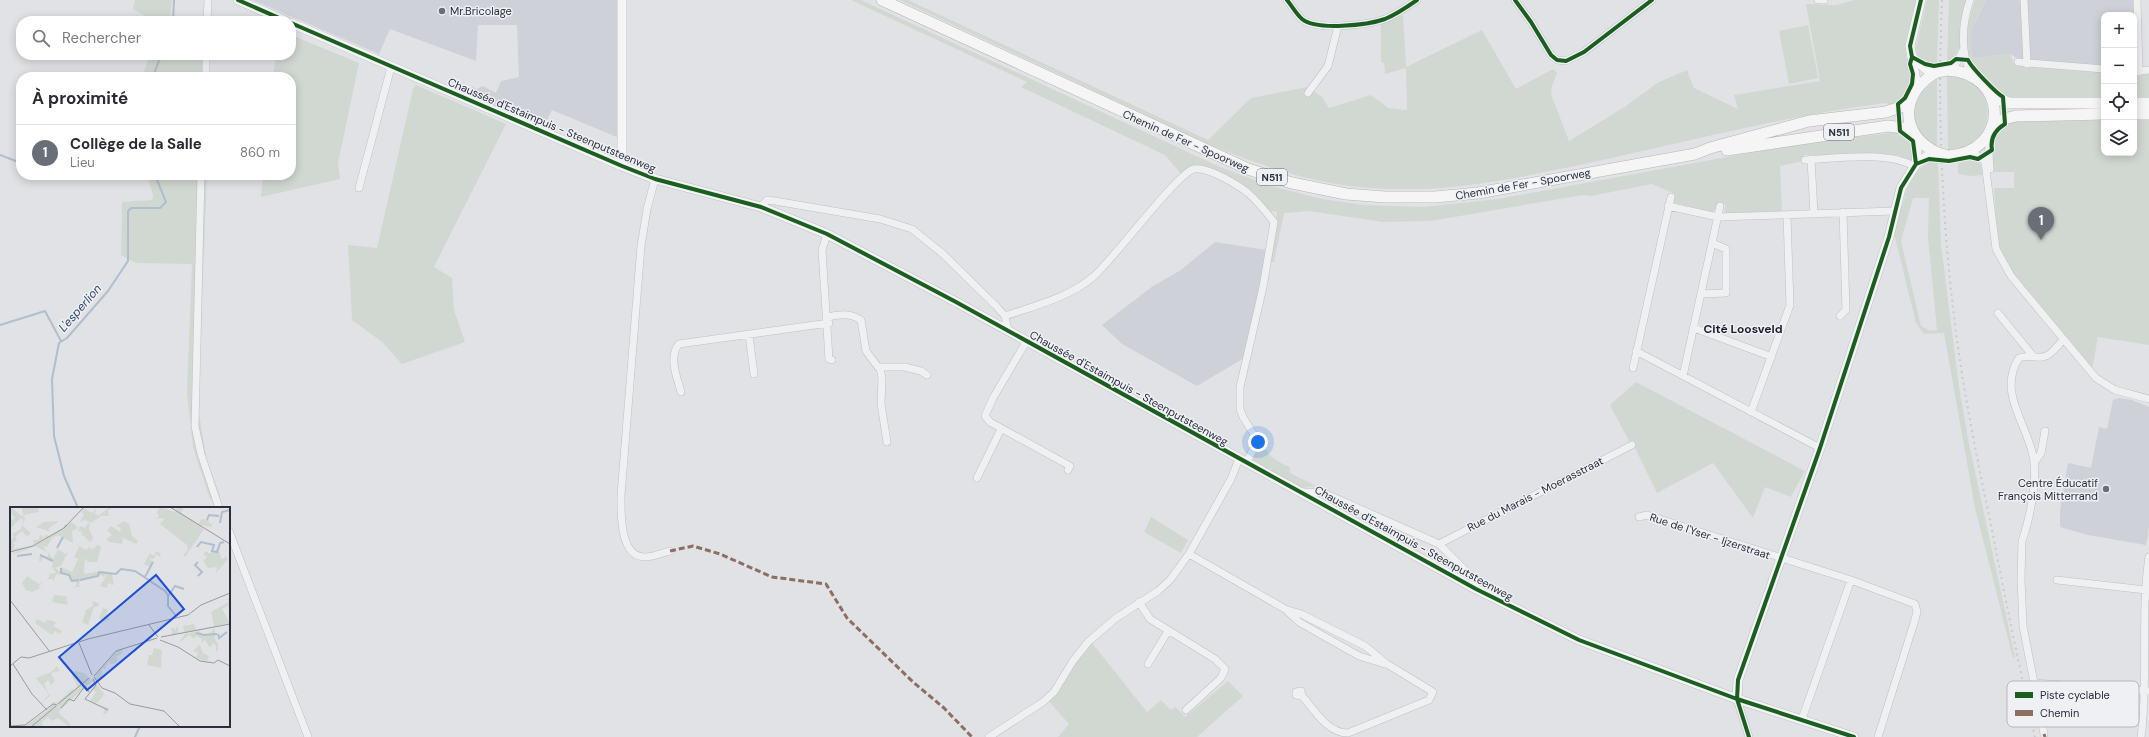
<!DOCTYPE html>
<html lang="fr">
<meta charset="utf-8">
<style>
:root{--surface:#fff;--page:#f2f2f3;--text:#2b2b33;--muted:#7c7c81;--line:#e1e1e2;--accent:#696e77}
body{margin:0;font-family:"DM Sans",sans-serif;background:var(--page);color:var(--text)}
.controls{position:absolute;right:12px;top:12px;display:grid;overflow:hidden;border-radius:8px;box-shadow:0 2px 10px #0003}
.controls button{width:36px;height:36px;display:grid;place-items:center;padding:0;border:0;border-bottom:1px solid var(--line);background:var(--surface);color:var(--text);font:20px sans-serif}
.you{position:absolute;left:1258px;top:442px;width:14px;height:14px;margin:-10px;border:3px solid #fff;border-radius:50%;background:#1a73e8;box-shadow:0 0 0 6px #1a73e833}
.badge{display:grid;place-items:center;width:26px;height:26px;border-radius:50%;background:var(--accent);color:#fff;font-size:13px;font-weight:700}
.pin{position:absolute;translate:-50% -33px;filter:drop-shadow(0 1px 2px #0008)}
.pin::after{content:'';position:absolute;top:21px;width:14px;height:12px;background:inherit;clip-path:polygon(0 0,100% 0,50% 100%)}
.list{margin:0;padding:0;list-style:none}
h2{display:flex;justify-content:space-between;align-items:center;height:52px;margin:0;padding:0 16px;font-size:17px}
h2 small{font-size:13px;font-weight:400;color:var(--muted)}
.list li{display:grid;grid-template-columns:26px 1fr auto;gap:12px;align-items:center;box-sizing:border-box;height:56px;padding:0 16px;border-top:1px solid var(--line)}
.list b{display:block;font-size:15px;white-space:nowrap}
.list p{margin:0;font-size:13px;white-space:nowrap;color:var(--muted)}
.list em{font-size:13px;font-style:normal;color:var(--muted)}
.icon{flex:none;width:22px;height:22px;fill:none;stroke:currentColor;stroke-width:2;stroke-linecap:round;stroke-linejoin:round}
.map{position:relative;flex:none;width:2149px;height:737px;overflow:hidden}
.search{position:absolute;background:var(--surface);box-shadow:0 2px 10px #0003;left:16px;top:16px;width:280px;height:44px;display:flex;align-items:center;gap:10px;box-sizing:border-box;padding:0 14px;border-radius:16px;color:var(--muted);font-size:15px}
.panel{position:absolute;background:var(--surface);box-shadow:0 2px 10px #0003;left:16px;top:72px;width:280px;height:108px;border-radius:16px}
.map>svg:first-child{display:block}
.built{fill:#cfd1d8}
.green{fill:#d1d8d1;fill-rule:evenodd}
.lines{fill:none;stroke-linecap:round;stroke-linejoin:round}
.stream{stroke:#b1becd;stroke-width:2}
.minor-casing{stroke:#bfc0c3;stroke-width:8}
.major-casing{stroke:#bdbfc2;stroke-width:10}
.highway-casing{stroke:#b3b5b9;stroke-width:12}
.minor{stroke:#eff0f2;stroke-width:7}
.major{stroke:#f5f5f5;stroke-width:9}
.highway{stroke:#f5f5f5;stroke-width:11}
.rail{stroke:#c9cacc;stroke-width:2;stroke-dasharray:2 4;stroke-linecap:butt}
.highway-bridge-casing{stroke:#b3b5b9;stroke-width:12;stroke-linecap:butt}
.highway-bridge{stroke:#f5f5f5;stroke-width:11}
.quiet{stroke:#8d6e63;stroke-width:3;stroke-dasharray:6 3;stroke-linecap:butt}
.cycleway-casing{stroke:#eef0f4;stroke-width:6}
.cycleway{stroke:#1b5e20;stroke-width:4}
.poi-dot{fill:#696e77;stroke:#eef0f4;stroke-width:1.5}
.labels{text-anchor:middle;stroke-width:3;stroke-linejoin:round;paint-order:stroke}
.shield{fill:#eef0f4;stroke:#646973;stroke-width:1}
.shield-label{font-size:10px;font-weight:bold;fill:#292f3c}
.poi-label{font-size:11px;fill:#292f3c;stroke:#eef0f4;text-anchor:start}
.street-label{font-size:11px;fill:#292f3c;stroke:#eef0f4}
.water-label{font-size:12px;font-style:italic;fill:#374c6c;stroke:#eef0f4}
.neighbourhood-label{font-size:12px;font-weight:bold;fill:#1b202d;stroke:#eef0f4}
.inset-river{fill:none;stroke:#b1becd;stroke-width:2}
.inset-road{fill:none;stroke:#979aa1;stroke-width:1}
.view{fill:#1d4ed8;fill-opacity:0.15;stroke:#1d4ed8;stroke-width:2}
.inset-edge{fill:none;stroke:#292f3c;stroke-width:2}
.key{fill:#eef0f4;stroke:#b3b6bd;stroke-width:1}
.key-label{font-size:11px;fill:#292f3c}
</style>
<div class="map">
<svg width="2149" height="737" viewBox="0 0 2149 737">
<rect width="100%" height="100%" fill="#e1e2e5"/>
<path class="built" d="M253 0H617L619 138 552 110 544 126 467 94 472 87 477 89 483 86 496 93 501 81 519 77 517 25H478L476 61 390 29 379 54Z
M1986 0H2134L2136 65 2134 67V15H2104V67L2022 61 2010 54 1974 58 1970 50 1971 31Z
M1215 242 1267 250 1244 358 1197 386 1122 344 1102 325 1153 286 1181 270Z
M2119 398 2132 400 2149 407V527L2146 545 2088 535 2060 527V510L2068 463 2091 468 2099 427 2107 429 2113 400Z"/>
<path class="green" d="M135 0H172L170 20 177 21H154L133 9Z
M851 0H861L1220 167 1271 186 1322 199 1364 205 1423 207 1498 199 1797 144 1899 132C1912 139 1915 146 1912 161L1898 155H1804L1803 161 1780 166 1782 211 1726 213 1724 210 1726 205 1718 202 1716 209 1712 212 1675 203 1673 200 1675 194 1652 184 1591 196 1582 195 1431 221 1383 222 1309 211 1284 213 1274 262H1269L1277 212 1272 211 1270 215 1249 192 1206 167 1195 165 1188 168 1182 175 1165 155 1021 87 1027 82Z
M900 0H908L1208 140 1251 98 1308 87 1322 97 1329 108 1371 95 1388 108 1407 110 1406 68 1385 74 1384 63 1381 62V23L1403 15 1406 67 1482 30 1516 89 1553 69 1557 73 1552 86 1551 94 1569 141 1626 106 1657 83 1687 70 1694 88 1738 109 1734 95 1820 81 1806 4 1836 5 1855 0H1916C1914 14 1908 28 1906 42 1902 68 1927 86 1891 105L1886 103C1784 116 1685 142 1584 164 1514 179 1443 194 1370 188 1312 184 1259 165 1206 143Z
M1927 0H1939L1937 64C1925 64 1917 60 1916 47Z
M1949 0H1967L1960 25V48L1958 49 1952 62 1947 63Z
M1975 0H1986C1977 19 1964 38 1974 58L2010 54 2014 64 2104 72V97H2028L2026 99C2004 99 2002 95 1988 80 1984 75 1977 72 1974 68 1960 50 1968 20 1975 0Z
M1808 25 1818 78 1789 84 1779 31Z
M291 35 359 63 338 163 340 179 261 197 263 175H291V77H273L276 55H291Z
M150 55H209V77H142Z
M2149 73V97H2134V74Z
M1947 76C2000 73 2002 150 1948 150Z
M1937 79V147C1903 130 1909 98 1937 79Z
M416 85 506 124 434 267 452 278 454 310 465 342 402 364 382 342 352 320 348 245 377 248 413 89Z
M2104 120V153H2134V120H2149V345L2098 337 2092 370 2012 271 2001 252 1997 237 1994 188H2014V172H1993C1994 153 1987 134 2008 124L2007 122Z
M1972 159 1980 163 1983 171 1982 175 1970 176 1958 174V163Z
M1931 160H1938L1941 244 1959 387 1968 439 2015 657 2013 658 1975 508 1944 333 1924 334 1916 323 1894 233 1907 189 1916 172ZM1913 198H1929L1928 237 1937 330 1930 331 1921 326 1901 241Z
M147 175H207L198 408 207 461 220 496 210 499 193 448 187 393 192 264 136 263 121 255 122 202 152 200 153 195Z
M1636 382 1805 471 1791 497 1765 487 1753 518 1713 463 1657 493 1635 448 1630 443 1610 405Z
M1260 439C1266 453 1275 462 1290 467V473L1316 486 1301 488 1253 460Z
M1151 517 1188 540 1181 553 1144 532Z
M1089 639 1147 712 1161 700 1171 710 1176 707 1185 717 1228 681 1243 696 1197 737H1058L1069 724 1045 697Z"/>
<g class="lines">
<path class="stream" d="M173 21 174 0
M153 77 161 55
M0 155 21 163
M61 175 77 178 79 175
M0 325 45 311 61 341
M78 508 64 476 54 436 52 379 59 343 67 338 108 291 128 261V211L131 208H160L166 202 155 175
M135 737 140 726"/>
<g class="minor-casing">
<path id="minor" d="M1287 0C1292 6 1296 14 1302 19 1316 31 1368 25 1385 19 1397 14 1407 7 1417 0
M1515 0 1531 22 1551 55 1557 60 1566 61 1584 52 1652 0
M1818 0H1824
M1970 0C1962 23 1960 52 1971 74
M2024 0 2027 64
M2137 0 2139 72
M207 21 208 0
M2018 62 2104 69
M1947 70 1956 64 1963 50
M2134 72 2149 70
M206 77V55
M1308 93 1328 66 1338 26
M1988 136 1990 169
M1969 152 1981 157 1985 162 1996 249 2011 276 2096 378 2115 390 2149 399
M1811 159 1814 214
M1805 160C1836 158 1887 151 1914 166
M201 175 195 426 201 454 219 508
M655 179 647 209 641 246 621 495C621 511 619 557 645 557 653 557 662 553 670 551
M359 188 391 67
M1668 206 1718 217 1894 211
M761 207 767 200 775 201 880 219 912 229 943 254 996 306 1005 316 1008 331
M827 234 822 250 829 359 832 360
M1701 294 1726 293V249L1712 243
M1998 313 2033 356
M1005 316C1034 306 1070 297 1093 277 1114 259 1177 173 1194 169 1207 166 1238 185 1248 193 1257 201 1267 213 1274 222L1263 287 1240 387V409L1243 417 1257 440 1254 448 1246 463
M1840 316 1846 310 1843 212
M828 317C841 314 850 313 861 320L866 351 878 367H905L921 371 927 375
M1694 328 1772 357
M749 335 754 374
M1026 342 993 398 985 416 990 422 1070 466 1068 470
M1636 351 1820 448
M880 368 882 378 881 404 887 442
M1633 368 1671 197
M1683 376 1720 206
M681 392C677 377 668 357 679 344L829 323
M1751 412 1790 305 1787 216
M2034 463 2041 453 2045 431
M977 478 1001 429
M1302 492 1324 493 1439 544 1475 580 1476 589
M1639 517 1647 515 1851 580 1915 604 1917 612 1914 623 1878 737
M229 531 308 737
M1439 544 1632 445
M1189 554 1285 609 1299 622 1359 656 1385 664
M2057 580 2146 590
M1139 602 1150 619 1215 659 1225 669 1221 678 1186 710
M1285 609 1301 614 1365 646 1387 664 1433 692 1429 700 1348 733C1327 733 1315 710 1302 696L1296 695V692L1301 691 1302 696
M1148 664 1168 631
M2034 683 2149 691
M1737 699 1749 737
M1802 719 1851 580
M2044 734 2023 626 2021 579 2022 541C2029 521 2037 484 2034 462 2030 426 1996 394 2019 358 2026 355 2030 357 2038 357 2049 359 2056 347 2063 340
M989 737 1043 702 1054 692 1073 661 1088 642 1116 618 1158 591 1170 580 1189 554 1231 479 1239 459
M2141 737C2149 677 2140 616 2149 557"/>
</g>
<g class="major-casing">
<path id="major" d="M238 0 286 21
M291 23 622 166 655 179 761 207 827 234 956 302 1476 589 1579 640 1737 699 1854 737
M1912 57 1927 70 1937 72
M1917 87 1910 46 1921 0
M1916 164 1918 139
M622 166V0
M1737 699 1738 680 1820 448 1889 237 1901 188 1916 164 1929 155 1938 153"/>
</g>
<g class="highway-casing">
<path id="highway" d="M882 0 1248 169 1292 183 1346 194 1385 197H1435L1478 193 1695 154 1710 148 1809 121 1886 112 1909 104
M1947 70C2010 73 2010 152 1948 156
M1937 72C1900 92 1898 135 1938 153
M1991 96 2009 103H2104
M2134 103H2149
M2134 114H2149
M1992 126 2004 119 2016 116 2104 114
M1727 150 1888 126 1911 129"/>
</g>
<use href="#minor" class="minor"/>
<use href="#major" class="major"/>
<use href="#highway" class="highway"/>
<path class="rail" d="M1942 0C1937 111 1942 222 1956 333 1965 401 1979 468 1993 535 2006 603 2020 670 2035 737"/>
<g class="highway-bridge-casing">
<path id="highway-bridge" d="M1937 72 1947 70
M1938 153 1948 156"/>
</g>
<use href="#highway-bridge" class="highway-bridge"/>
<path class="quiet" d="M670 551 693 546 720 554 772 577 826 584 847 618 913 682 944 708 972 737
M2044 734 2045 737"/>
<g class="cycleway-casing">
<path id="cycleway" d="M238 0 286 21
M1287 0C1292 6 1296 14 1302 19 1316 31 1368 25 1385 19 1397 14 1407 7 1417 0
M1515 0 1531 22 1551 55 1557 60 1566 61 1584 52 1652 0
M291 23 622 166 655 179 761 207 827 234 956 302 1476 589 1579 640 1737 699 1854 737
M1916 164 1913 141 1900 131 1898 104 1905 98 1912 84 1913 74 1910 64 1912 57 1910 46 1921 0
M1749 737 1737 699 1738 680 1820 448 1889 237 1901 188 1916 164 1929 159 1949 161 1970 157 1978 159 1992 150C1990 139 1995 130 2005 124L2003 97C1996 93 1971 67 1968 60L1956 59 1951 63 1934 66 1925 64 1912 57"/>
</g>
<use href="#cycleway" class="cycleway"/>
</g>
<g class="poi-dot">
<circle cx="442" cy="11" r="4"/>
<circle cx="2106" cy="489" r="4"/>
</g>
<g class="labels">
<g class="shield">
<rect x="1824" y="124" width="30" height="16" rx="3"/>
<rect x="1257" y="169" width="30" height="16" rx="3"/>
</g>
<g class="shield-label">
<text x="1839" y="136">N511</text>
<text x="1272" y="181">N511</text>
</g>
<g class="poi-label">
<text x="450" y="15">Mr.Bricolage</text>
<text x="2098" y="487" text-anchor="end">Centre Éducatif<tspan x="2098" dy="13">François Mitterrand</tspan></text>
</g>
<g class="street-label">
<text transform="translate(552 125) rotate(23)" y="4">Chaussée d'Estaimpuis - Steenputsteenweg</text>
<text transform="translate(1186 141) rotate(24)" y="4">Chemin de Fer - Spoorweg</text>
<text transform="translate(1523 184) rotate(-10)" y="4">Chemin de Fer - Spoorweg</text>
<text transform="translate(1129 388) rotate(29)" y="4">Chaussée d'Estaimpuis - Steenputsteenweg</text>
<text transform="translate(1535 494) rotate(-27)" y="4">Rue du Marais - Moerasstraat</text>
<text transform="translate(1710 536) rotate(18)" y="4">Rue de l'Yser - Ijzerstraat</text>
<text transform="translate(1414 543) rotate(29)" y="4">Chaussée d'Estaimpuis - Steenputsteenweg</text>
</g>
<g class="water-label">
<text transform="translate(80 308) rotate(-49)" y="4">L'esperlion</text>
</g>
<g class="neighbourhood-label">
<text x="1743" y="333">Cité Loosveld</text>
</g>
</g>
<g transform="translate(10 507)">
<rect width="220" height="220" fill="#e1e2e5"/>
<path d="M12 0H28L29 5 13 8ZM100 0H102L98 4 99 9H91L81 16 75 13 70 15 74 7 71 5 74 1 82 6 86 2 85 7 88 9ZM150 0 165 5 168 0H174L171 6 189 17 191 12 198 13 200 17 203 16 201 20 191 18V21L194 22 175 50 173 48 178 43 177 38 150 17 155 11 146 12 149 10 147 5ZM3 1 11 9 13 8 15 12 12 18 21 26 17 30 12 24 5 30 7 33 3 36 5 38 3 42 20 39 24 37 23 33H29L30 27 34 32 35 28 39 29 52 21 40 29 21 39 0 45V33L4 30 2 27 11 22 13 13 11 11 0 22V14L5 11 0 4ZM49 14 38 22 41 25 26 20 33 15ZM114 14 119 17 122 29 128 34 126 37 113 31 112 37 99 35 96 32 102 28 97 23 101 19 110 25 111 21 106 19ZM62 15 68 21 62 24 63 36 48 28 42 31 37 40 33 39 37 45 25 39 8 46 0 47 27 38ZM78 16 80 17 79 22 83 31 81 35 76 32V36V30L71 28 73 25 68 24 70 19 75 21ZM215 35 211 37 209 44 212 52 216 49 218 52 206 66 207 60 198 61 193 54 197 50 193 47 196 44 200 47 202 43 208 45 210 36ZM65 37 77 43 78 40 83 42 87 38 91 39 87 55H78L75 51 74 67 94 64 102 67 104 78 98 76 97 81 90 79 95 71 96 66 94 70 90 68 70 74 69 78 72 79 62 81 66 79V74H60L58 68 46 67 43 76V72H38L40 67 46 66 42 60 43 55 33 49 31 55 29 54 30 47 38 51V45L43 52 48 42 55 47 58 45 51 59 45 61 50 65 51 60 62 65 68 52 64 50 69 40ZM146 44 151 47 150 50 146 47 144 52 139 51 143 55 140 60 134 57 140 46 144 49ZM17 69 29 77 33 74 34 73 28 80H32L22 85 16 83 12 76ZM44 88 56 89 58 98 42 95ZM217 92H220L219 98H217L219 99 220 103 218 99 212 102 220 116 183 124 152 130 162 128 161 121H164L165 125 166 120H168V126L174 125 173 119 184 117 186 123 204 119 201 105 219 95ZM82 94 89 96 88 100H84L78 118 72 115 76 103 83 99ZM93 101 98 102 97 107 100 113 93 114V117L92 112H89ZM27 112 35 116 37 113 43 114 46 116 43 119 52 124 50 127 45 124 42 128 25 116ZM205 121V132L208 137 212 136 208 137V144H206V139L203 136 200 141 195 133 191 136 192 132 186 129 184 132 179 128 169 136 175 127 189 124 193 128 200 126ZM148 133 114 141 111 147 106 150 110 154 108 152 106 156 101 157 98 155 95 162H92V170L88 175 84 170 107 144 114 141 141 134ZM190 137 193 146 199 149 197 154 186 151 188 146 183 144ZM144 141 152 143 151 161 137 158 139 148H142ZM47 159 50 164 41 166 45 174 41 178 38 173 34 177 40 189 31 196 39 187 26 171 41 165ZM65 164 74 166 88 179 102 198 94 188 86 197 99 201 97 206 93 207 95 201 80 194 86 185 82 182 85 178 82 174 48 205 61 217 59 220 48 211 42 214 38 210 32 215 33 220H13L38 203 43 195 47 196 62 182 65 183 67 179 62 169Z" fill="#d1d8d1"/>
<path class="inset-river" d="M197 13 199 8 209 9M210 16 212 5 220 3M187 40 191 35 204 38 202 44 207 45 210 36 214 35M47 41 53 30M30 48 43 54M7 49 22 47M51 61V66L59 68 62 74 69 73M188 69 192 65 185 58 188 55M135 70 143 55M70 73 88 69 89 65 106 67 111 62 125 64 155 84 158 88V99L166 109M158 89 165 79 174 82M186 126 194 128 207 127M208 127 209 131 217 125"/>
<path class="inset-road" d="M160 0 220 37M56 18 54 21 74 0M0 45 23 39 54 21M0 93 40 145M139 118 148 130M151 130 220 117M150 133 168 140 190 154 204 156 208 153 220 159M69 136 82 168M3 157 22 187 37 203M0 159 11 150 19 151 78 132 178 108 191 98 220 86M84 169 106 144 147 131M84 170 92 181 105 186 120 197 154 204 170 220M83 172 86 178 75 192 98 203M48 197 79 171M51 201 59 192 64 194 75 179 79 185M0 219 15 218 43 197 47 198M21 220 46 199"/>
<path class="view" d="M146 68 174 102 77 183 49 150Z"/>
<rect width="220" height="220" class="inset-edge"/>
</g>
<rect x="2007" y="681" width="132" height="46" rx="6" class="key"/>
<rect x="2015" y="692" width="18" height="6" fill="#1b5e20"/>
<rect x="2015" y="710" width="18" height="6" fill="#8d6e63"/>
<g class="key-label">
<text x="2040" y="699">Piste cyclable</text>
<text x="2040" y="717">Chemin</text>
</g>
</svg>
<div class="controls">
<button>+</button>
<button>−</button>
<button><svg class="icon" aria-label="locate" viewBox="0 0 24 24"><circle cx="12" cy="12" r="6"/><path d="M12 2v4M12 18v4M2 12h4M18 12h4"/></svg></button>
<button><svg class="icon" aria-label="layers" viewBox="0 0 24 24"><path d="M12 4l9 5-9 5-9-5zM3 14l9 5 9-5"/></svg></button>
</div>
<div class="you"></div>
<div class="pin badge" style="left:2041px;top:240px">1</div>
<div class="search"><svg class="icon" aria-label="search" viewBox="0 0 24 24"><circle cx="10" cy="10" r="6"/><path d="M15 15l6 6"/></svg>Rechercher</div>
<section class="panel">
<h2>À proximité<small></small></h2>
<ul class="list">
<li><span class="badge">1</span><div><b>Collège de la Salle</b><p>Lieu</p></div><em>860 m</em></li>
</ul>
</section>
</div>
